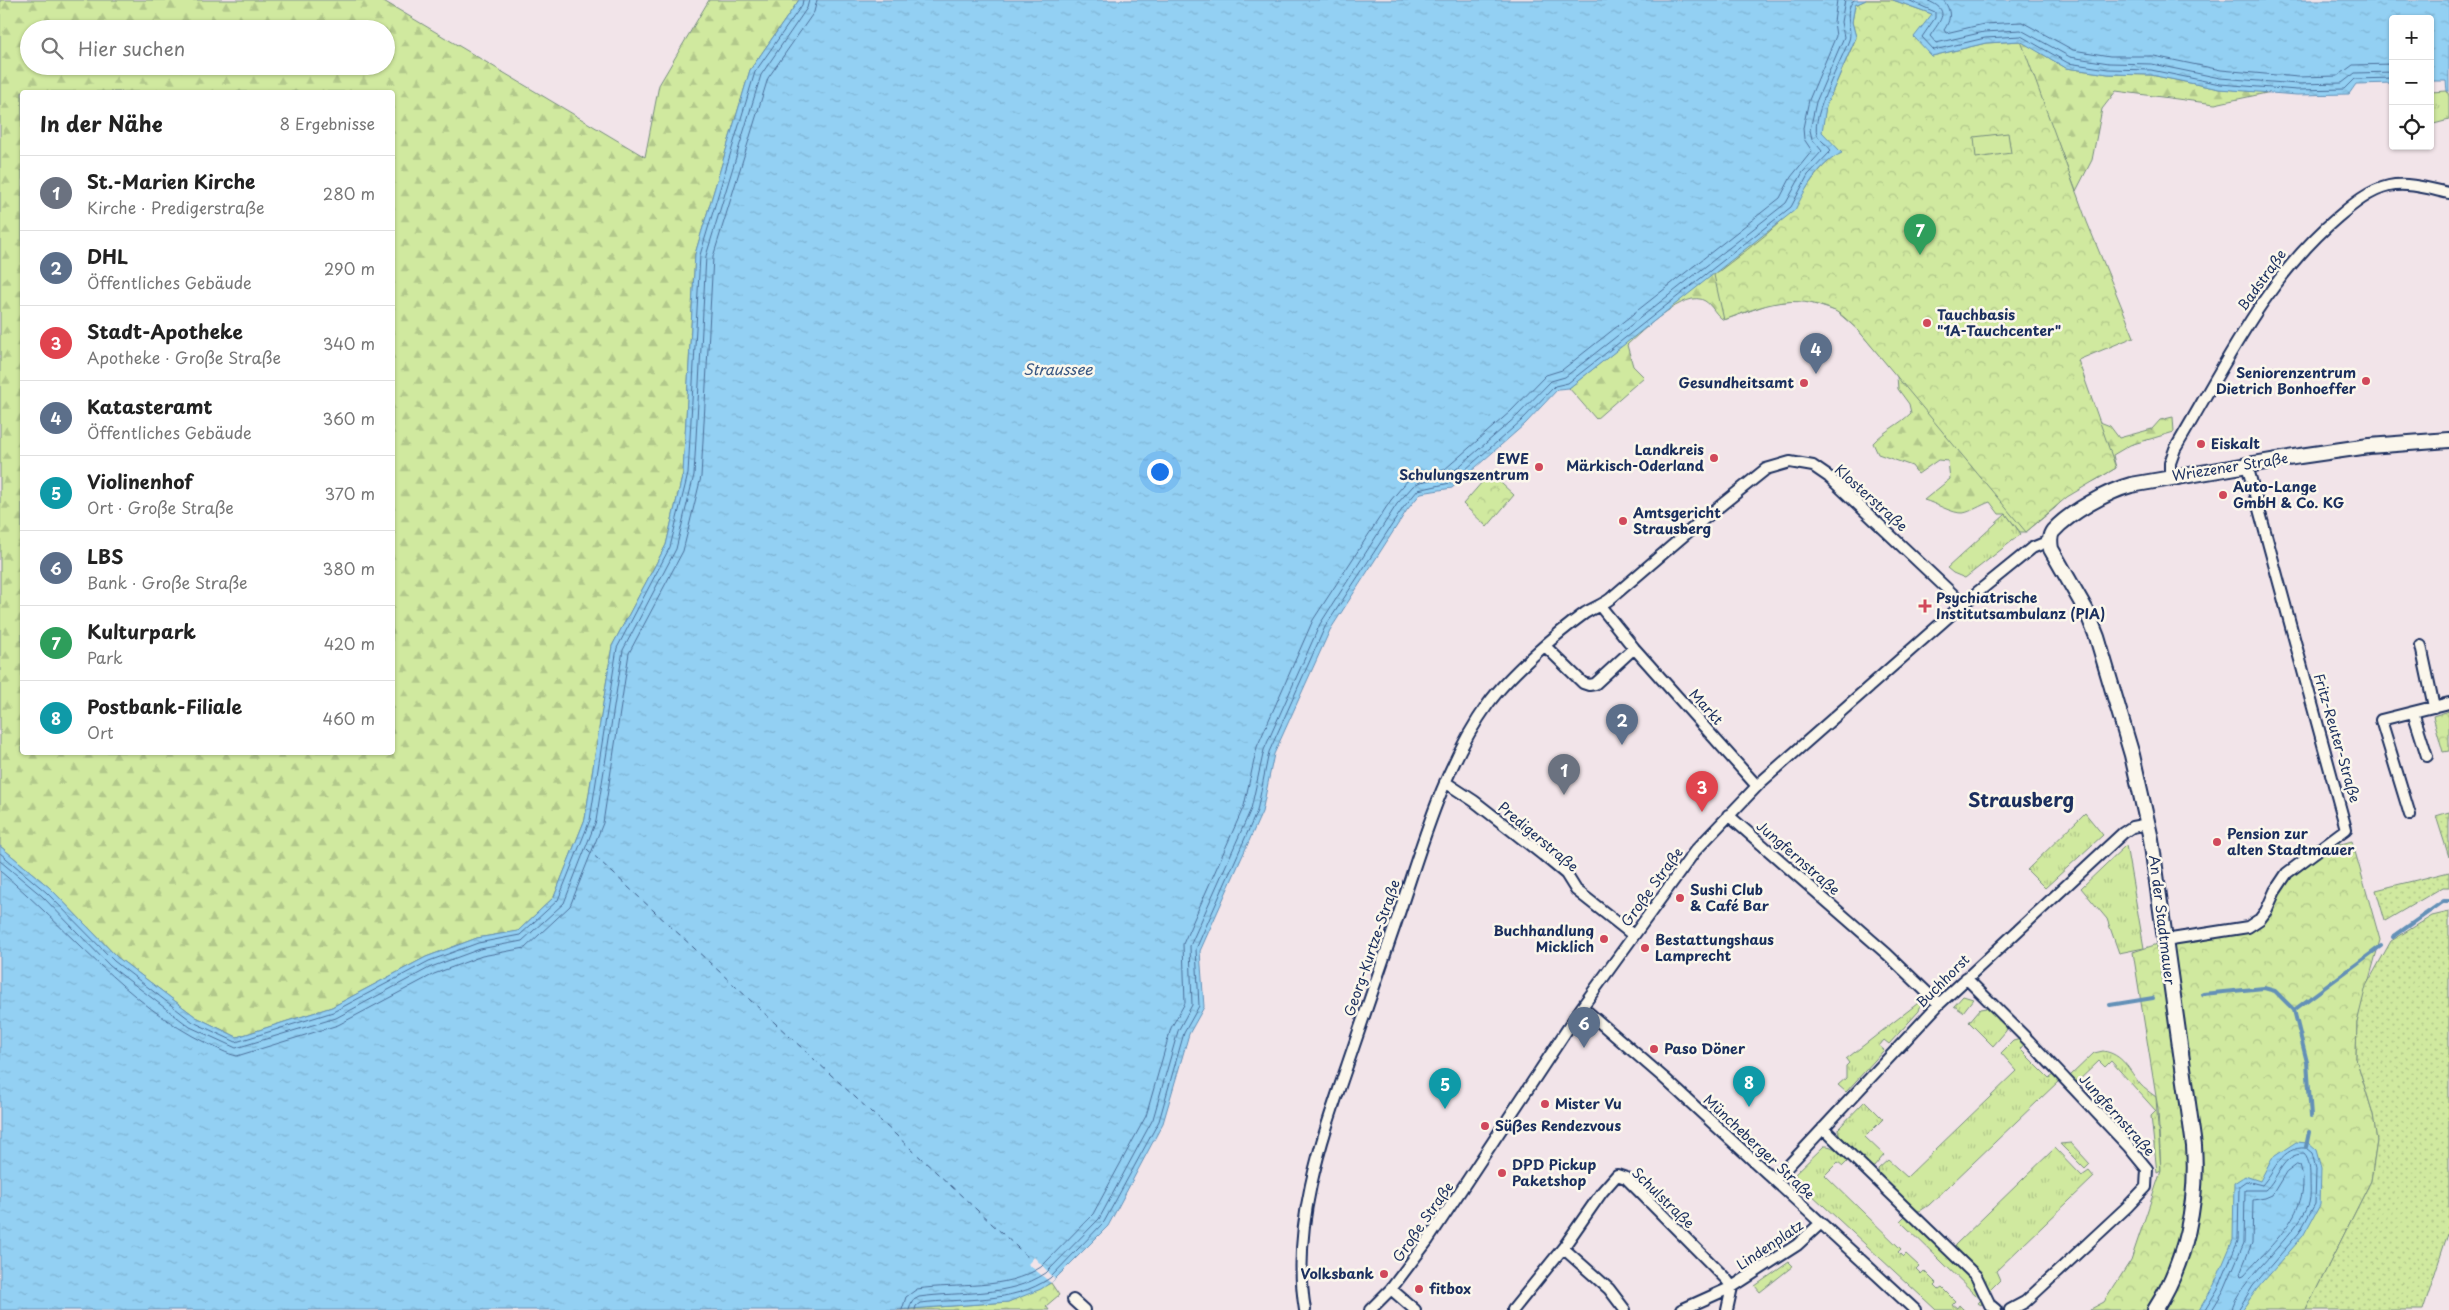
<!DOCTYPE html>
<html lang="de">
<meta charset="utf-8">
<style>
:root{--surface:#fff;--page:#f2f2f2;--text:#222;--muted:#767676;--line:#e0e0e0;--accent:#2563eb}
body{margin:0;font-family:"Playpen Sans",sans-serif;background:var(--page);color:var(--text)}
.controls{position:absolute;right:15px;top:15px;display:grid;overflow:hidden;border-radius:5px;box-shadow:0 1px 4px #0004}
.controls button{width:45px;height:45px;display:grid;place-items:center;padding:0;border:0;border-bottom:1px solid var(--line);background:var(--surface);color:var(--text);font:25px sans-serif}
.you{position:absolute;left:1159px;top:471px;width:18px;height:18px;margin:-12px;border:4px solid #fff;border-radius:50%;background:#1a73e8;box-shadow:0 0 0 8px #1a73e833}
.badge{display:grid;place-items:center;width:32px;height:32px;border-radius:50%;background:var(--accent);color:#fff;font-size:16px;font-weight:700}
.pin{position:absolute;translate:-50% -41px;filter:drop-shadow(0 1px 2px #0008)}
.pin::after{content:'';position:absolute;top:26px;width:18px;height:15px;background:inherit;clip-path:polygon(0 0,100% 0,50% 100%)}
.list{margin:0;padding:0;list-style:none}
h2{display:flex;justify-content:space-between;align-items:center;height:65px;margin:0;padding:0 20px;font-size:21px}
h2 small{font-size:16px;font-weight:400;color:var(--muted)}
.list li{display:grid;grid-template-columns:32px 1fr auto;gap:15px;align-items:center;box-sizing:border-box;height:75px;padding:0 20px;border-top:1px solid var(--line)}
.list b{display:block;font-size:19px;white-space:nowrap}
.list p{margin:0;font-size:16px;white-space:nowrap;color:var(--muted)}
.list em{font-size:16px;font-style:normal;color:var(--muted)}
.icon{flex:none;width:28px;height:28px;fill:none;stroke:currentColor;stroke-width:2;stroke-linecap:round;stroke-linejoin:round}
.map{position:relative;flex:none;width:2449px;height:1310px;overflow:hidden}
.search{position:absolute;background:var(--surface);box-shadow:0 1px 4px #0004;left:20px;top:20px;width:375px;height:55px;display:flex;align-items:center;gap:12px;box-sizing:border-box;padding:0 18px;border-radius:28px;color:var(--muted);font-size:19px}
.panel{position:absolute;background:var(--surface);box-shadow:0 1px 4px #0004;left:20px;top:90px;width:375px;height:665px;border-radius:5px}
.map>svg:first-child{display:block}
.grass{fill:url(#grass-tufts);stroke:#768c7e}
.forest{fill:url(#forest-firs);stroke:#768c7e;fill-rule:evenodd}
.park{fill:url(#park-crowns);stroke:#768c7e}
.garden{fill:url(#garden-dots);stroke:#768c7e}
.pitch{fill:#d0e99f;stroke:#768c7e}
.water{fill:url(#water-ripples);stroke:#6390b7}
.pier{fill:#f2e4e9}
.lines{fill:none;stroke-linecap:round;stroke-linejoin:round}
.shore{stroke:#4b6f9a;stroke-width:1}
.stream{stroke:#6390b7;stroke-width:4}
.ferry{stroke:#395783;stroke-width:1;stroke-dasharray:6 5;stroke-linecap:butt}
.street-casing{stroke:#1b2f5e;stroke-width:14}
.secondary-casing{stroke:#1b2f5e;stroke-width:18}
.street{stroke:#fbf7ec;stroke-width:10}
.secondary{stroke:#fbf7ec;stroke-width:14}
.poi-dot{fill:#d1495b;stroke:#fbf7ec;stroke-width:2}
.labels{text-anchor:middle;stroke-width:5;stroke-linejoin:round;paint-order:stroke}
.street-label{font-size:14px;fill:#1b2f5e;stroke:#fbf7ec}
.poi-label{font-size:14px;font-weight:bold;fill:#1b2f5e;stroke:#fbf7ec;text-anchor:start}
.water-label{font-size:15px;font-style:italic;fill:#395783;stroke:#fbf7ec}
.district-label{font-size:19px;font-weight:bold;fill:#1b2f5e;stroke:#fbf7ec}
</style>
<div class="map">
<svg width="2449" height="1310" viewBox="0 0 2449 1310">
<defs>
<pattern id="grass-tufts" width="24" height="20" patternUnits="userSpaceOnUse" patternTransform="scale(1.25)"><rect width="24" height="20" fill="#d0e99f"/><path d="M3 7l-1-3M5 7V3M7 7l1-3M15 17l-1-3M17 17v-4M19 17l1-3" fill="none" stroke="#b2c88b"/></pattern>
<pattern id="forest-firs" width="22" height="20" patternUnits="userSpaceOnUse" patternTransform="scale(1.25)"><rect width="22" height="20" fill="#d0e99f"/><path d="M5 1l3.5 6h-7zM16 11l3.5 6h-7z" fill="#b2c88b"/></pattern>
<pattern id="park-crowns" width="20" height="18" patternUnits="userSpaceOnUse" patternTransform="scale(1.25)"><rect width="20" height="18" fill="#d0e99f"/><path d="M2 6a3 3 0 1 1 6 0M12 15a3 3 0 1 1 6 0" fill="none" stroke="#b2c88b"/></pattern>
<pattern id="garden-dots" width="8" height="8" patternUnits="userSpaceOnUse" patternTransform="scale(1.25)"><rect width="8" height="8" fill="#d0e99f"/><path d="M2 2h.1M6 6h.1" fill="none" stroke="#b2c88b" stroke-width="1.8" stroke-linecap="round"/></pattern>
<pattern id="water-ripples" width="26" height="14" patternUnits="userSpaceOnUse" patternTransform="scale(1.25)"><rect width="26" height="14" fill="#93d0f3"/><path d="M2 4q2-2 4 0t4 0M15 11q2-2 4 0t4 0" fill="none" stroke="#7eb3d3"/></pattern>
</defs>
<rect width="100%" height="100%" fill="#f2e4e9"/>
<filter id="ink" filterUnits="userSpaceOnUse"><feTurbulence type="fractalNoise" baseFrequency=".02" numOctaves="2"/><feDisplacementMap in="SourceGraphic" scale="10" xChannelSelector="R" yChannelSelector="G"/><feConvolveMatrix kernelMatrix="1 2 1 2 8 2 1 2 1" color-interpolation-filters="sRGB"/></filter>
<g filter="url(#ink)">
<path class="grass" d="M2447 91 2449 95V120L2430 125V92Z
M2006 514 2021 534 1965 578 1953 573 1947 568Z
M2085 813 2103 835 2045 888 2027 870Z
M2126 845 2144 948 2119 953 2107 919 2081 888Z
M1963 996 1973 999 1963 1012 1954 1006Z
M1922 1000 1919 1011 1889 1044 1884 1040 1879 1046 1884 1050 1846 1092 1838 1085 1846 1078V1066L1849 1063 1846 1059Z
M1986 1008 2007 1026 2006 1031 1993 1046 1969 1022 1980 1009Z
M2021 1039 2026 1042 2020 1049 2049 1078 2054 1074 2060 1080 1929 1205 1920 1211C1909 1210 1878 1180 1878 1169L1888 1160 1907 1177 2017 1071 2001 1053 2013 1041Z
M2103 1051C2123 1054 2129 1070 2140 1084 2144 1089 2151 1093 2156 1097L2161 1171 2157 1173 2151 1116 2156 1111 2111 1061 2105 1067 2099 1061 2075 1084 2069 1077 2094 1053Z
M1865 1101 1883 1119 1865 1137 1884 1155 1874 1167H1871C1860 1157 1839 1144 1838 1129Z
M2071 1143 2090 1164 2085 1169 2060 1144Z
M1824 1146C1834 1145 1841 1154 1848 1161L1843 1166 1838 1162 1825 1175 1901 1249 1898 1252 1903 1257 1906 1254 1919 1266 1916 1269 1921 1274 1924 1271 1937 1284 1935 1286 1939 1290 1942 1288 1955 1301 1952 1304 1957 1308 1959 1305 1964 1310H1936L1796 1180 1795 1174Z
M2055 1148 2082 1176 2089 1171 2094 1177 1996 1271 2000 1280 1990 1290 1977 1272 1955 1250V1245Z
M1905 1216 1979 1287 1983 1301 1981 1305 1978 1303 1981 1300 1900 1221Z
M1789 1262 1793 1266 1760 1292 1755 1286Z"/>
<path class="forest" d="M0 0H382L645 157 659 85 709 0H799L750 70 695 254 683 473 666 545 612 646 585 819 554 897 518 931 477 938 426 957 332 1007 237 1037 196 1017 117 957 50 888 0 846ZM29 29H386V66H29ZM22 92H392V752H22Z
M1866 0H1893L2021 41 2066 68 2108 74 2151 75 2219 89 2271 92 2215 104 2116 91 2102 109 2092 160 2076 191 2056 138Z
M1774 225 2100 422 2110 426 2119 438 2152 429 2160 420 2173 417 2174 432 2130 445 2113 455 2116 468 2096 480 2069 492 2055 508 2026 532H2020L2006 514H1999L1990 502C1981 505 1971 512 1963 513 1953 514 1935 503 1924 500L1950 479 1948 461 1938 460 1918 474 1912 466 1878 454 1873 443C1885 430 1899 425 1911 413L1909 404 1898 389 1897 376 1858 330 1836 311 1801 300 1769 304 1724 320C1715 315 1713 306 1705 301 1686 288 1641 332 1627 345L1633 366 1644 377 1596 419 1569 388Z"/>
<path class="park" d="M1866 0H1893L1932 14V56L1986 43 2021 41 2087 222 2134 337 2078 360 2116 468 2067 497 2026 532 1858 330C1851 324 1843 315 1835 311 1791 292 1765 305 1724 320L1714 275C1736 258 1760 241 1780 222 1803 200 1813 168 1841 152L1821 133 1826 106 1856 38 1852 22 1855 5Z
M1490 473 1514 495 1487 527 1463 504Z
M2449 711V751L2443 752 2433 716Z
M2334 840 2341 844 2352 841 2380 940 2357 1023 2356 1058 2373 1114 2377 1141 2371 1181 2306 1310H2089L2104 1302 2131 1260 2161 1171 2158 1109 2133 952 2164 942H2197L2260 919 2281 881Z
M1051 1283 1059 1295 1046 1306 1049 1310H896L1008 1302Z"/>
<path class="garden" d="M2449 812V857L2436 816Z
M2449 872V887H2443L2385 921 2376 890Z
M2449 912V1230L2423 1310H2306L2371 1181 2377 1141 2373 1114 2356 1058 2357 1023 2366 986 2391 941 2432 916Z"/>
<path class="pitch" d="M2008 133 2011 153 1976 158 1974 137Z"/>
<path class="water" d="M799 0H1866L1855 5 1852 22 1856 37 1826 106 1822 132 1842 153C1818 164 1806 188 1795 210L1569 388 1558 389 1525 424 1452 488 1421 493 1407 510 1330 630 1274 754 1262 812 1200 951 1204 1007 1189 1034 1163 1123 1108 1226 1053 1281 1041 1289 1008 1302 896 1310H0V846L50 888 117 957 196 1017 237 1037 332 1007 426 957 477 938 518 931 554 897 585 819 612 646 666 545 683 473 695 254 750 70Z
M1893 0H2449V91H2447L2446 81H2430V19H2393V83L2356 84 2349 94 2297 95 2219 89 2151 75 2108 74 2066 68 2020 41 1986 43 1932 56 1914 37 1932 14Z
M2296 1142 2308 1143 2316 1150 2321 1168 2320 1205 2303 1236 2257 1289 2242 1310H2199L2214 1285 2233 1240 2234 1183 2245 1176 2260 1181 2272 1158Z"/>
<path class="pier" d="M1034 1257 1055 1279 1051 1283 1028 1264Z"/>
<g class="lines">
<path class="shore" d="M1908 0 1935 12V18L1922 37 1934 50 1985 38 2021 36 2068 63 2108 69 2151 70 2220 84 2297 90 2345 89 2355 79 2393 78
M1926 0C1952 10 1941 19 1930 36L1936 43 1984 32 2021 30 2070 57 2109 63 2152 64 2220 78 2297 84 2342 83 2355 73 2393 72
M1943 0C1952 10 1951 20 1944 30L1946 33 1984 24 2022 22 2073 50 2110 56H2154L2221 70 2298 77 2338 76 2353 65 2393 64
M0 853 46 892 114 961 193 1022 236 1042 333 1012 429 961 478 943 520 935 558 900 590 820 617 648 670 547 688 474 700 255 755 72 802 5 803 0
M0 861 42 896 110 966 190 1027 236 1048 336 1018 431 967 480 949 522 941 564 903 596 821 623 650 676 549 694 475 706 256 761 75 807 8 809 0
M0 871C68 928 127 1005 208 1044 217 1048 227 1054 237 1056L338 1025 434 974 482 956 525 948 570 906 603 823 629 653 683 551 701 477 713 257 768 78 814 12 817 0
M2297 1164 2300 1165C2315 1209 2270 1246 2244 1275L2241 1276 2240 1273 2252 1243 2253 1200 2265 1198 2272 1195 2286 1172Z
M902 1310 906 1297 917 1289C958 1283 1004 1291 1041 1267L1093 1214 1146 1116 1171 1028 1185 1003 1183 944 1244 806 1257 747 1313 620 1391 500 1408 480 1416 475 1444 470 1511 411 1546 375 1562 370 1780 198 1791 177 1812 151 1804 139 1803 128 1809 100 1836 36 1834 22 1837 0
M909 1310 912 1301 919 1297C961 1291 1008 1298 1046 1273L1099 1219 1153 1119 1178 1031 1192 1005 1190 946 1251 809 1264 750 1320 624 1397 504 1413 486 1420 482 1447 477 1517 416 1551 381 1565 377 1786 203 1803 172 1822 151 1812 139 1810 130 1816 102 1844 37 1841 22 1845 0
M915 1310 916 1306 920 1303C963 1298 1012 1304 1050 1278L1104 1222 1159 1121 1184 1033 1199 1006 1196 949 1257 811 1269 752 1325 627 1403 508 1418 490 1450 483 1521 421 1555 386 1568 383 1791 207 1808 175 1831 151C1829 145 1819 141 1817 134 1811 117 1842 59 1849 40 1853 29 1842 12 1854 0
M2205 1310 2219 1287 2238 1241 2239 1186 2246 1181 2262 1185C2275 1171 2281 1146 2306 1148L2312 1153 2316 1169 2315 1204 2299 1233 2253 1286 2238 1310
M2212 1310 2224 1290 2244 1243 2245 1190H2265C2278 1180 2282 1153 2304 1154 2310 1160 2310 1171 2310 1180 2310 1187 2311 1196 2309 1203 2298 1235 2234 1285 2232 1310"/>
<path class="stream" d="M2393 937 2444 901H2449
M2203 994 2264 988 2275 991 2294 1010
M2110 1005 2153 998
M2311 1116 2307 1062 2294 1010 2381 946
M2306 1147 2309 1132"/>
<path class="ferry" d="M587 849 1031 1260"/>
<g class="street-casing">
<path id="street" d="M2170 477V463L2175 449C2224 367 2264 280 2338 217 2352 205 2370 190 2389 186 2408 182 2430 189 2449 193
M1600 606 1634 648 1757 786
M1545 646 1583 683 1589 685 1595 684 1634 648
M2421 646 2434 707
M2413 712 2427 756
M1445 782 1474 801 1543 855 1566 874 1576 890 1633 935
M1728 815 1887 954 1939 1004
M2410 815 2381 720 2449 703
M2165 940 2248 927 2260 919 2266 911 2275 891 2287 873 2346 829 2247 465
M1966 978 2029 1041 2129 1147 2147 1169 2146 1187 2127 1207 2025 1302 2010 1310
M1582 1007 1664 1078 1915 1310
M1823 1128 1976 1276 1990 1305 1996 1310
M1775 1180 1939 1004 2123 833 2132 827 2148 824
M1563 1248 1609 1289 1625 1310
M1391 1289 1415 1310
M1073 1300 1084 1310
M1305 1310C1291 1226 1321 1141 1348 1063 1362 1021 1377 979 1391 937 1418 860 1440 771 1488 704 1509 675 1556 634 1585 613 1593 608 1602 605 1610 599L1694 527 1766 469 1790 462 1813 466 1829 477 1963 604
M1370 1310 1391 1289 1428 1240 1582 1007 1695 851 1761 782 1963 604 2032 548 2049 541
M1513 1310 1563 1248 1602 1192 1617 1175 1626 1178 1726 1279 1732 1287 1727 1310
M1681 1310 1732 1287 1797 1245 1821 1223"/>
</g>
<g class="secondary-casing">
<path id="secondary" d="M2155 1310C2186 1262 2198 1202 2194 1146L2151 839 2132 755 2097 637 2087 612 2051 549C2050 543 2049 536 2053 531 2069 513 2108 491 2131 485L2300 456 2369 446 2449 440"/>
</g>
<use href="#street" class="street"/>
<use href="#secondary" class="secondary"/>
</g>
</g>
<g class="poi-dot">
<circle cx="1927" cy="323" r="5"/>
<circle cx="2366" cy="381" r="5"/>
<circle cx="1804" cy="383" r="5"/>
<circle cx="2201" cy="444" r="5"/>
<circle cx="1714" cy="458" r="5"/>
<circle cx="1539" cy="467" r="5"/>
<circle cx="2223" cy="495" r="5"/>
<circle cx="1623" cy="521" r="5"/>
<path d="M1922.5 598.5h5v5h5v5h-5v5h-5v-5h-5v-5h5z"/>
<circle cx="2217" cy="842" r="5"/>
<circle cx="1680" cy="898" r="5"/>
<circle cx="1604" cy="939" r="5"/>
<circle cx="1645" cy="948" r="5"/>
<circle cx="1654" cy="1049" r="5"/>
<circle cx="1545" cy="1104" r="5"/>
<circle cx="1485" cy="1126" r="5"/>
<circle cx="1502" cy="1173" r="5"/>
<circle cx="1384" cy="1274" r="5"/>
<circle cx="1419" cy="1289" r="5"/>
</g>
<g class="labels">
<g class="street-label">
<text transform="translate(2262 280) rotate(-54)" y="5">Badstraße</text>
<text transform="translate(2230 467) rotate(-9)" y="5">Wriezener Straße</text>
<text transform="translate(1871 498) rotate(42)" y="5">Klosterstraße</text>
<text transform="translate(1706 707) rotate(48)" y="5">Markt</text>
<text transform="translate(2337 738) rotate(74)" y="5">Fritz-Reuter-Straße</text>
<text transform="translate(1538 837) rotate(40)" y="5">Predigerstraße</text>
<text transform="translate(1798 858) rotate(41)" y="5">Jungfernstraße</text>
<text transform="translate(1652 887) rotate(-54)" y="5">Große Straße</text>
<text transform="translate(2162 920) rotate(83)" y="5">An der Stadtmauer</text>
<text transform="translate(1372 948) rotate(-71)" y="5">Georg-Kurtze-Straße</text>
<text transform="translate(1943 981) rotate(-45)" y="5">Buchhorst</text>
<text transform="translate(2117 1115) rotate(48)" y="5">Jungfernstraße</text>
<text transform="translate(1759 1147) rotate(43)" y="5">Müncheberger Straße</text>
<text transform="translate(1663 1198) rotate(44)" y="5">Schulstraße</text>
<text transform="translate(1423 1222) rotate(-55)" y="5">Große Straße</text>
<text transform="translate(1770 1245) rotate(-34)" y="5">Lindenplatz</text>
</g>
<g class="poi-label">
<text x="1937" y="320">Tauchbasis<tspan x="1937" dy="16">"1A-Tauchcenter"</tspan></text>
<text x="2356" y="378" text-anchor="end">Seniorenzentrum<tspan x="2356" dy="16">Dietrich Bonhoeffer</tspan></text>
<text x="1794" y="388" text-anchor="end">Gesundheitsamt</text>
<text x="2211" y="449">Eiskalt</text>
<text x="1704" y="455" text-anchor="end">Landkreis<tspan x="1704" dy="16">Märkisch-Oderland</tspan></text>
<text x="1529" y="464" text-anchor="end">EWE<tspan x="1529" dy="16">Schulungszentrum</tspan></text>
<text x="2233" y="492">Auto-Lange<tspan x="2233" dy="16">GmbH &amp; Co. KG</tspan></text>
<text x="1633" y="518">Amtsgericht<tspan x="1633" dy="16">Strausberg</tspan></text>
<text x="1936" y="603">Psychiatrische<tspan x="1936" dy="16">Institutsambulanz (PIA)</tspan></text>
<text x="2227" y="839">Pension zur<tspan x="2227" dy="16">alten Stadtmauer</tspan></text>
<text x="1690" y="895">Sushi Club<tspan x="1690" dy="16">&amp; Café Bar</tspan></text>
<text x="1594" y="936" text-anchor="end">Buchhandlung<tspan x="1594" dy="16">Micklich</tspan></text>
<text x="1655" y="945">Bestattungshaus<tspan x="1655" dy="16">Lamprecht</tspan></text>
<text x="1664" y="1054">Paso Döner</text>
<text x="1555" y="1109">Mister Vu</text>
<text x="1495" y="1131">Süßes Rendezvous</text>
<text x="1512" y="1170">DPD Pickup<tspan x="1512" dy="16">Paketshop</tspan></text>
<text x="1374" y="1279" text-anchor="end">Volksbank</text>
<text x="1429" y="1294">fitbox</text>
</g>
<g class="water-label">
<text x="1058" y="375">Straussee</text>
</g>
<g class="district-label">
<text x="2021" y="807">Strausberg</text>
</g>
</g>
</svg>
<div class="controls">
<button>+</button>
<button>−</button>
<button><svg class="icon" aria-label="locate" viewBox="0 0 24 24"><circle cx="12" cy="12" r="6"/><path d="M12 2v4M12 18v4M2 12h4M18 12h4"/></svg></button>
</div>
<div class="you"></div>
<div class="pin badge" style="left:1564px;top:795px;background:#6b7280">1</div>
<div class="pin badge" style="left:1622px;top:745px;background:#5c6f8a">2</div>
<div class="pin badge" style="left:1702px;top:812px;background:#e0444e">3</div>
<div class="pin badge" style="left:1816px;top:374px;background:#5c6f8a">4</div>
<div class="pin badge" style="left:1445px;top:1109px;background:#0f9aa8">5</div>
<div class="pin badge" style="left:1584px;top:1048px;background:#5c6f8a">6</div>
<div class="pin badge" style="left:1920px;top:255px;background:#2e9e5b">7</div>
<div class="pin badge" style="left:1749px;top:1107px;background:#0f9aa8">8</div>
<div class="search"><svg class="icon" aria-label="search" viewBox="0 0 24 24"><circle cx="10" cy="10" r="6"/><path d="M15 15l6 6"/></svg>Hier suchen</div>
<section class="panel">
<h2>In der Nähe<small>8 Ergebnisse</small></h2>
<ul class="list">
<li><span class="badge" style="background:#6b7280">1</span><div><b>St.-Marien Kirche</b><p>Kirche · Predigerstraße</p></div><em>280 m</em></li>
<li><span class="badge" style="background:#5c6f8a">2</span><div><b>DHL</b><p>Öffentliches Gebäude</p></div><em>290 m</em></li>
<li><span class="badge" style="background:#e0444e">3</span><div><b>Stadt-Apotheke</b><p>Apotheke · Große Straße</p></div><em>340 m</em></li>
<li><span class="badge" style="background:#5c6f8a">4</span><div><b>Katasteramt</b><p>Öffentliches Gebäude</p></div><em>360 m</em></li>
<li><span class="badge" style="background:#0f9aa8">5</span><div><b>Violinenhof</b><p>Ort · Große Straße</p></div><em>370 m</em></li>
<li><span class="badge" style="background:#5c6f8a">6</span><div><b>LBS</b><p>Bank · Große Straße</p></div><em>380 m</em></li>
<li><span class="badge" style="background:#2e9e5b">7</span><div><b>Kulturpark</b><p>Park</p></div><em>420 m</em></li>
<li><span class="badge" style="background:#0f9aa8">8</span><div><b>Postbank-Filiale</b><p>Ort</p></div><em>460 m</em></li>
</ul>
</section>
</div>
